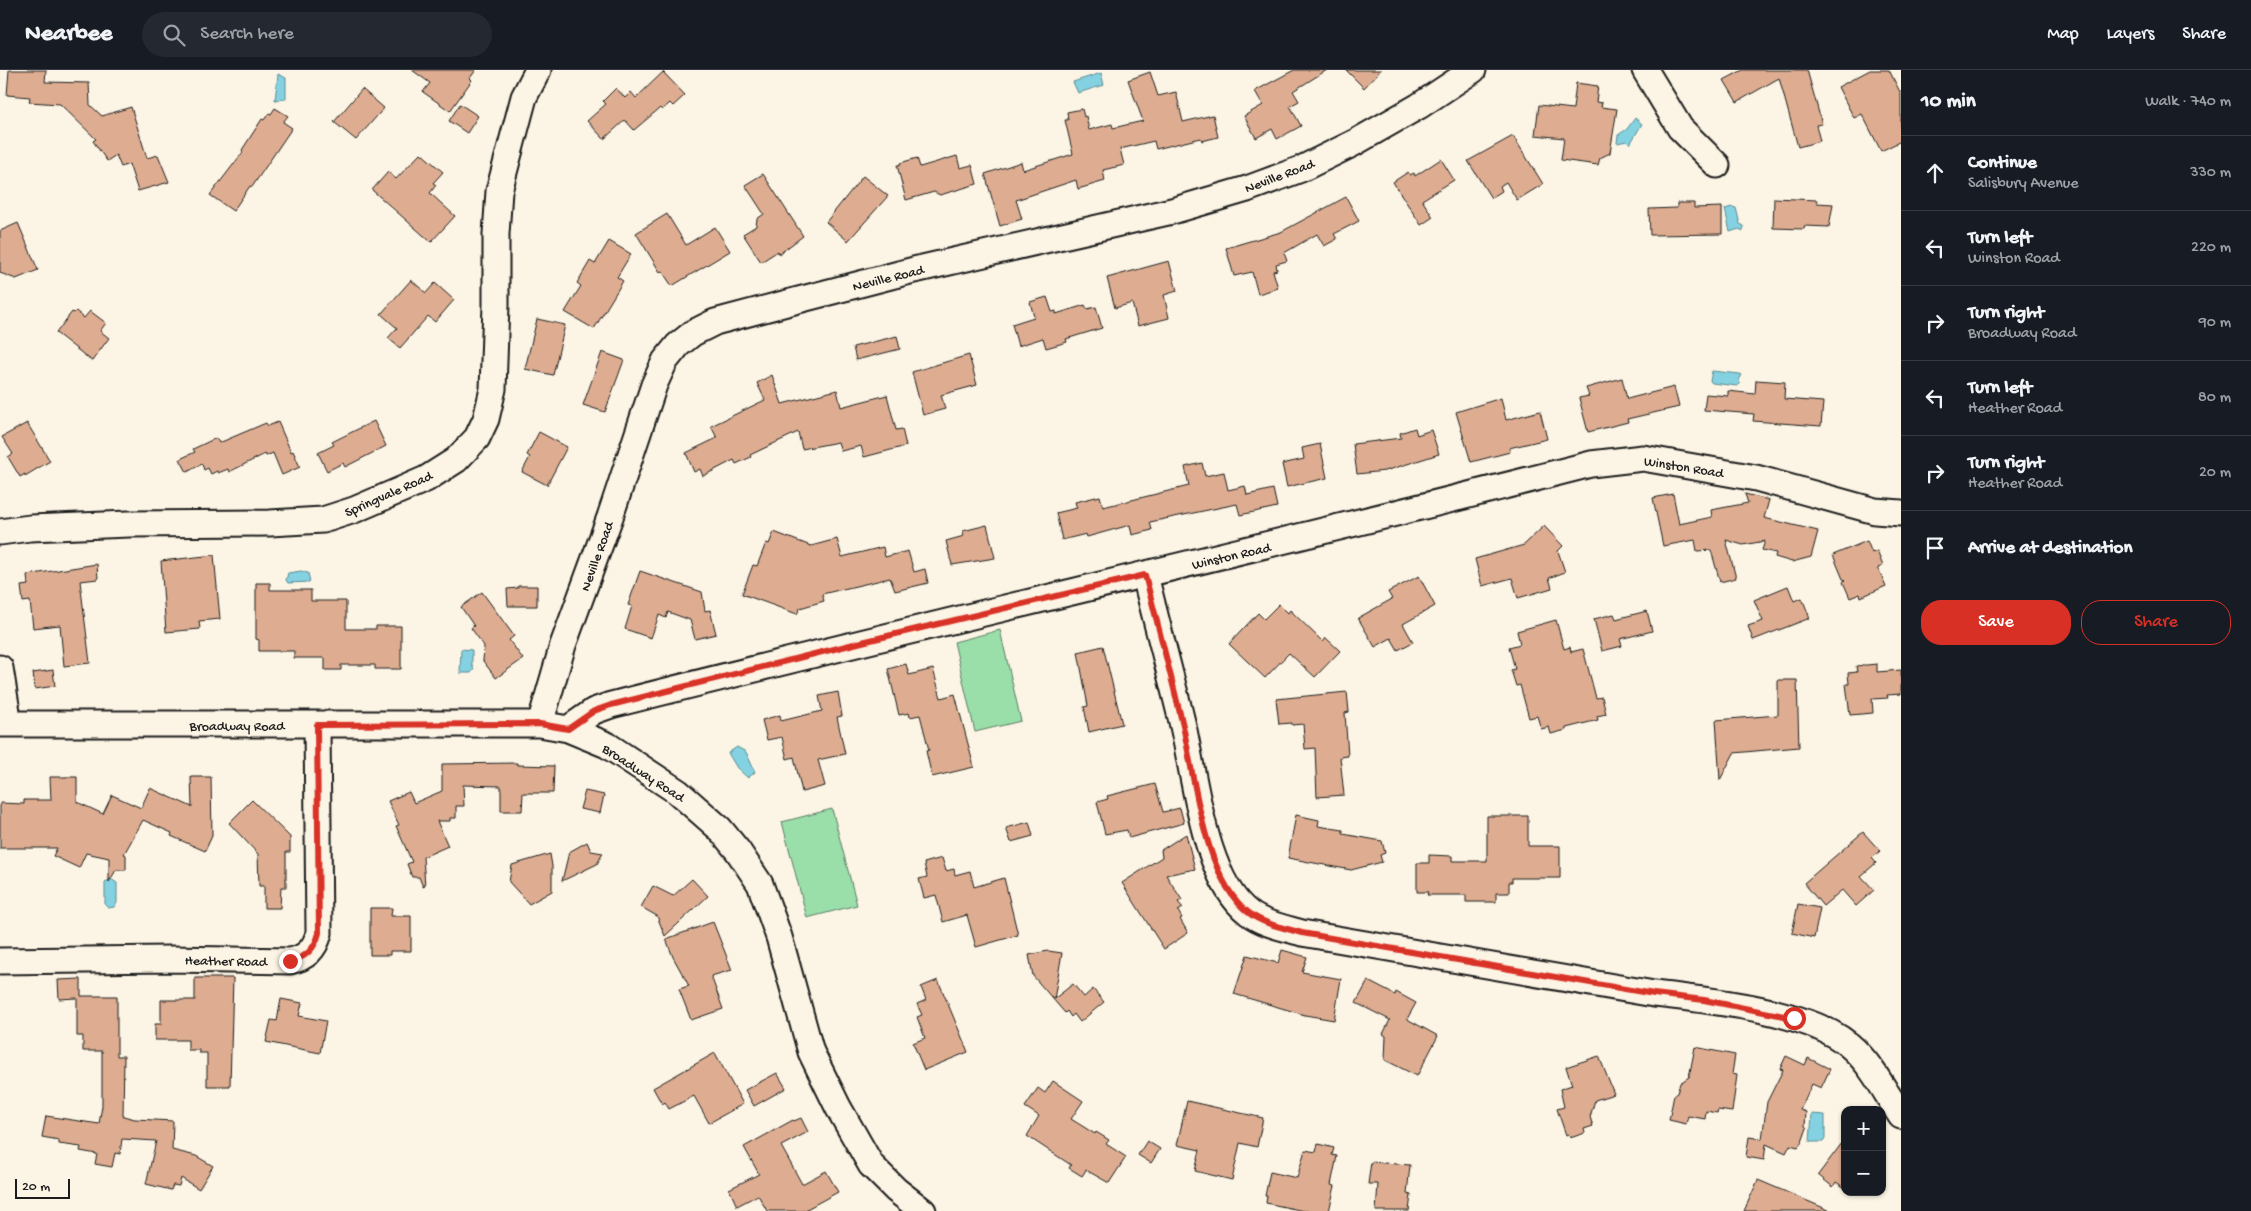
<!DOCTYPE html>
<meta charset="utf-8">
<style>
:root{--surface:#171b24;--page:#242831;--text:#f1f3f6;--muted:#9ea1a6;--line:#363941;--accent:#d93025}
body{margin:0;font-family:"Gochi Hand",sans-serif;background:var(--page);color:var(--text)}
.controls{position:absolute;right:15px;bottom:15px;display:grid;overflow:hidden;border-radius:10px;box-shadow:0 1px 4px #0004}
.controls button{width:45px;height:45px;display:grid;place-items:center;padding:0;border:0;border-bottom:1px solid var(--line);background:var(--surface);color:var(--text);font:25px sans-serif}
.scale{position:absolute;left:15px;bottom:12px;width:55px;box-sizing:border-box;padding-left:5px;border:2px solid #1c1c1c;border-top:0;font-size:14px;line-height:18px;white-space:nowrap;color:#1c1c1c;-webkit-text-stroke:4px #fcf5e5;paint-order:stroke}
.stop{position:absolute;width:15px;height:15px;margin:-11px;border:4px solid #d93025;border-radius:50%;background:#fff}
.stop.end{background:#d93025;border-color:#fff;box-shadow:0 1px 5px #0008}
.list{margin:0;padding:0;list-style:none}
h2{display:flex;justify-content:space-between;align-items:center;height:65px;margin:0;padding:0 20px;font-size:21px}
h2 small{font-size:16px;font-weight:400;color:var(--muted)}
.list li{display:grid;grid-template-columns:32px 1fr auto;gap:15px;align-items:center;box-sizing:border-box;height:75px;padding:0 20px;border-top:1px solid var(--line)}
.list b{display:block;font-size:19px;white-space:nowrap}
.list p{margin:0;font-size:16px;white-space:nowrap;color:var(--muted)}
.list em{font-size:16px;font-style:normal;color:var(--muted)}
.actions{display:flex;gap:10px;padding:15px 20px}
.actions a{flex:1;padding:11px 0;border:1px solid var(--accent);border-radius:20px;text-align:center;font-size:18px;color:var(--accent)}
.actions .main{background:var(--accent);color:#fff}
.icon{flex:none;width:28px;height:28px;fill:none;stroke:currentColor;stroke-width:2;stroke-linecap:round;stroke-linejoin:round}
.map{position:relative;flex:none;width:1901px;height:1141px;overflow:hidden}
header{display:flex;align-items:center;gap:30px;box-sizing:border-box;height:70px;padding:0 25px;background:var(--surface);border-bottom:1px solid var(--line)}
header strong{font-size:24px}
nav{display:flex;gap:28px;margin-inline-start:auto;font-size:18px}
.search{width:350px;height:45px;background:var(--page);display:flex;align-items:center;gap:12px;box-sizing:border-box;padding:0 18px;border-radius:28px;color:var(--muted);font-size:19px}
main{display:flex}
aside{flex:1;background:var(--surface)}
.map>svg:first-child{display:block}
.green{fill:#9adeaa;stroke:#5b7d63}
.water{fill:#84d2e1;stroke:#5a8992}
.building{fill:#dead91;stroke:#1c1c1c}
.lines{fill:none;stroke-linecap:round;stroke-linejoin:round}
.minor-casing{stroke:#1c1c1c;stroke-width:29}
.minor{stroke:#fcf5e5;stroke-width:25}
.route{stroke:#d93025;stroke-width:6}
.labels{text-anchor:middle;stroke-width:4;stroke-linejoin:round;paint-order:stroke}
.street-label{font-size:14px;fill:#1c1c1c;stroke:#fcf5e5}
</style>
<header>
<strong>Nearbee</strong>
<div class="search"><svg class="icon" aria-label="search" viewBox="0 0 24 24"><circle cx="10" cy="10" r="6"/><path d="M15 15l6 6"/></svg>Search here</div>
<nav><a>Map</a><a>Layers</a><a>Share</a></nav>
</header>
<main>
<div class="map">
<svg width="1901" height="1141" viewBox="0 0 1901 1141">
<rect width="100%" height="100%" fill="#fcf5e5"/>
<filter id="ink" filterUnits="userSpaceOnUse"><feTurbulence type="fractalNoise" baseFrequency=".02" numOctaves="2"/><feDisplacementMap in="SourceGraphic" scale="10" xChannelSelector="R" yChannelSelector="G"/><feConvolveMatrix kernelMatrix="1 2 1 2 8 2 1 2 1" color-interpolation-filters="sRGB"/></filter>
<g filter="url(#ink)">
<path class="green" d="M1000 560 1021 651 975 662 954 572Z
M832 739 857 835 807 848 782 752Z"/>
<path class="water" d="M1101 3 1104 15 1078 23 1073 12Z
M278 4 286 8V29L275 30Z
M1635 48 1642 54 1630 74 1627 71 1617 73 1618 65 1627 59Z
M1732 137 1736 138 1740 154 1744 156 1743 161 1739 159 1730 162 1725 139Z
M1712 301 1740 304 1742 305 1739 310 1740 314 1737 316 1712 313 1710 311Z
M301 501 308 503 310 512 288 513 286 510 288 503Z
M461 579 472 580V596L474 599 471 603H460Z
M737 677 746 682 755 702 748 708 737 698 728 683Z
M111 809 117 813V833L114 837 108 838 105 835V812Z
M1812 1044 1825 1045V1069L1823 1072H1810Z"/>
<path class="building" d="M9 0H46L45 12 89 13 90 35 102 46 131 37 147 88 158 85 169 112 138 121 129 94 121 97 116 85 107 91 93 71 96 69 60 34 29 32 30 27 7 25Z
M412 0H476L470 8 472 10 450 41 423 22 430 13Z
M1294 0H1327L1293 21 1299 31 1290 36 1301 56 1277 69 1272 59 1256 68 1244 46 1263 35 1255 21Z
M1346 0H1381L1364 18Z
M1743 0H1807L1822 54 1816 55 1820 71 1798 77 1779 8 1737 32 1724 10Z
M1870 0H1889L1901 24V71L1881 81 1862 44 1854 48 1838 17Z
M663 2 685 25 673 36 670 33 662 40 660 38 634 60 625 50 604 69 587 51 606 34 603 31 616 18 625 28 631 22 636 28Z
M1150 2 1158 26 1176 22 1183 52 1213 45 1218 67 1202 71 1201 68 1156 79 1154 71 1120 79 1124 95 1103 100 1105 111 1078 119 1076 110 1016 130 1022 149 1000 156 985 104 1021 92 1023 100 1073 84 1065 50H1068L1067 42 1082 39 1084 47 1086 46 1089 60 1112 54 1113 58 1143 51 1128 10Z
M1576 13 1598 16 1596 32 1602 33 1601 37 1617 39 1610 83 1600 88 1598 95 1561 90 1564 68 1535 65 1539 35 1573 39Z
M362 19 384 38 356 70 334 52Z
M460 34 478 46 467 63 449 51Z
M275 38 288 46 283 52 292 58 252 117 250 116 233 141 210 125 243 82 242 80 262 49 264 50 269 43 271 44Z
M1513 66 1543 114 1517 130 1506 112 1500 116 1502 121 1491 128 1468 91Z
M421 83 443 102 433 113 436 115 430 123 455 146 431 172 372 120 388 102 396 109Z
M957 86 960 98 972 95 977 114 940 125 934 122 906 130 897 95H900V93L917 88 920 97Z
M1441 89 1454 110 1422 130 1433 147 1421 155 1393 112 1408 102 1410 105 1414 103 1415 106Z
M763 104 803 166 779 184 778 181 761 192 743 164 756 156 757 149 764 144 745 115Z
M863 106 888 126 848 171 826 152Z
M1346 127 1359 151 1334 164 1337 169 1324 176 1317 164 1284 183 1287 191 1276 194 1277 200 1273 201 1278 218 1258 224 1252 202 1234 206 1226 178 1281 162Z
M1774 128 1817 130V133L1833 134 1829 157 1805 156 1804 159 1773 158Z
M1677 133H1694V138L1722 137V164L1650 165 1649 139 1677 138Z
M667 144 686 175 715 157 730 181 672 216 662 201 660 202 636 163Z
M18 153 38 200 16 209 0 203V161Z
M609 171 631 184 617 207 623 211 594 259 565 242 581 216 577 213 590 191 595 194Z
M1169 191 1177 221 1164 225 1169 248 1138 256 1132 233 1115 238 1107 208Z
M411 210 426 223 435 213 454 230 435 252 428 246 400 278 388 268 397 258 381 244Z
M1047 227 1052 242 1056 241V244L1085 235 1087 239 1096 237 1102 258 1066 269 1067 272 1046 278 1043 268 1018 276 1012 254 1034 247 1030 232Z
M76 241 84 248 90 241 106 253 100 261 109 268 92 291 56 263 72 242 74 243Z
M537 249 565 255 553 305 525 299Z
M897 266 900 279 856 290 853 277Z
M602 282 624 290 605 342 583 335Z
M969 285 977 315 941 325 945 339 923 345 912 302Z
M772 305 782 334 837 320 841 337 887 325 896 360 902 359 906 376 864 387 861 376 841 381 838 372 802 379 798 362 750 385 751 387 736 394 734 390 703 406 700 399 694 402 686 383 717 368 711 356 765 330 757 313Z
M1622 308 1627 329 1674 317 1679 337 1627 349 1628 352 1588 362 1579 328 1589 326 1586 318Z
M1756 310 1785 312 1784 329 1823 332 1821 356 1753 351 1754 344 1704 340 1706 324 1728 326V321L1755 324Z
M1501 328 1506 350 1540 341 1547 369 1509 378 1510 382 1471 392 1456 342Z
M374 351 386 376 345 397 343 393 327 401 318 383 334 375 332 372Z
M278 352 291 382 293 381 300 397 282 405 273 383 266 386 265 384 229 402 228 399 218 403 217 401 211 404 208 398 204 400 202 394 187 402 180 389 195 382 193 379 216 368 219 373 266 353 268 356Z
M27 353 50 391 25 406V404L20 407 8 387 13 384 2 367Z
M1415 358 1417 365 1431 360 1439 384 1385 401 1357 404 1353 374 1401 368 1400 363Z
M539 362 567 377 547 415 522 402 530 387 527 385Z
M1320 374 1327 408 1287 417 1282 394 1304 389 1302 378Z
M1202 393 1205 406 1224 402 1228 420 1245 416 1247 425 1273 419 1277 437 1240 445 1237 434 1150 452 1152 460 1132 465 1130 455 1087 467 1086 464 1062 470 1056 443 1077 438 1075 432 1100 426 1103 437 1189 416 1185 397Z
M1673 424 1679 454 1712 447 1711 440 1748 433 1745 424 1769 430 1764 448 1818 461 1811 487 1792 492 1775 487 1776 483 1762 480 1765 471 1743 475 1726 470 1736 508 1720 512 1711 480 1697 481 1695 470 1663 476 1653 428Z
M987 455 995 488 952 495 946 471 964 466 963 461Z
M1544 456 1563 476 1558 481 1565 502 1549 508 1552 518 1518 528 1512 508 1482 516 1475 489 1524 475Z
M774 462 811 476 837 469 842 487 883 477 885 487 908 481 914 502 925 499 928 513 895 521 890 508 822 524 824 531 800 538 797 544 742 524 753 495 757 496 766 473 769 474Z
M1867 471 1872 483 1877 481 1883 496 1878 498 1886 516 1861 527 1860 524 1850 528 1843 512 1845 510 1843 509 1833 485Z
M214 485 220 549 199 551 200 559 166 562 161 491Z
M97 494 98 509 80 511 90 593 64 596 60 555 33 558 30 531 23 532 21 516 28 515 27 505Z
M640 501 702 522 705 541 710 540 716 564 695 569 690 550 668 542 666 548 659 545 651 568 625 559 632 536 628 535Z
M1419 506 1435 536 1403 554 1413 572 1398 580 1391 568 1375 577 1358 548 1392 529 1388 522Z
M256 513H270V520H311V531H346V559H376V556H401V599H375V595H341V600H325V588H294V581H259V570L256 569Z
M518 516H537V536H508L507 519 518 518Z
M1788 516 1794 531 1802 528 1810 548 1753 570 1748 556 1763 551 1754 530Z
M482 522 514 566 509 570 523 589 496 608 483 591 484 576 471 558 474 556 461 537Z
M1279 534 1288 543 1290 540 1323 572 1326 568 1340 581 1315 607 1289 583 1265 608 1229 574 1258 543 1264 549Z
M1647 541 1652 561 1620 569 1622 576 1602 581 1594 549 1614 544 1616 549Z
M1556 550 1564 579 1570 577 1571 582 1583 579 1596 628 1602 627 1606 644 1597 646 1598 650 1566 658V660L1551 664 1549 657 1541 659 1537 646 1529 648 1520 615 1516 616 1511 600 1515 599 1509 577 1520 574 1517 561Z
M1103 576 1122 654 1089 662 1084 637 1088 636 1078 582Z
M906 594 909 605 933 599 941 628 955 624 974 697 932 707 926 681 929 680 920 645 910 647 909 643 899 645 888 599Z
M1877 594V602L1901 600V624L1887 625 1888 628 1872 629 1873 643 1850 645 1846 614H1849L1848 603 1857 602 1856 596Z
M53 600 55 616 35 619 33 603Z
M1778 610H1797L1799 677 1734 683 1720 710 1716 650 1778 645Z
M838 622 842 646 837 647 845 684 818 690 825 716 802 722 794 687 787 689 782 667 767 670 762 650 780 645 781 651 822 641 819 626Z
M1347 622 1349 642 1345 643 1348 686 1340 687 1344 725 1317 727 1315 678 1305 679 1303 654 1292 655V653L1279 654 1276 629Z
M517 693V695L554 696 553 723H523L522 741H501V716L463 715 464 736H456V748H450V751H437L448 776 423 787 425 816 423 817 419 807H412L407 794 412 792 396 756 399 755 388 731 409 722 414 733 442 721V694Z
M50 707H77V732L103 744 112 725 141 738 150 718 192 737 191 707H211L212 766 205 781 171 766 172 763 143 750 124 784 126 785V800H116L109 812V788L86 783 79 798 53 786 57 778H0V733L24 734V730H51Z
M1155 714 1163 742 1180 738 1184 753 1129 768 1127 760 1105 764 1097 732 1108 729 1107 726Z
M585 721 604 725 600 743 580 739Z
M252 730 290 767V782H286V817H281L280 838H264V816H259L258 784 229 753Z
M1296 745 1319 750 1318 756 1343 760V764L1382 771 1385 783 1380 785 1382 792 1351 800 1288 788Z
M1487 746H1528V776H1560V808H1512V812H1509V823H1496V832H1466V825H1427L1428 822H1417V793H1429V785L1452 786V791H1487Z
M1029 752 1033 766 1011 772 1006 758Z
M1863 762 1880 781 1872 788 1876 793 1861 806 1874 820 1856 836 1842 820 1823 836 1804 813Z
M1186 764 1195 799 1166 805 1182 830 1178 832 1183 838 1178 841 1182 848 1180 849 1188 863 1164 879 1122 813 1162 787 1161 780Z
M587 772 591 781 603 783 597 794 562 811 569 782Z
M550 784 552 796V821L529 834 509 812 512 795Z
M942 788 946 801 954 799 955 805 970 801 974 817 1004 808 1018 865 976 877 967 845 943 852 936 825 924 828 919 809 927 807 924 793Z
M692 809 708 826 665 866 657 846 641 837 653 816 673 826Z
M1798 834 1820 838 1814 868 1792 863Z
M370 838H392L391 846H411V881H390V885H370Z
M713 852 732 900 711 906 723 939 691 950 679 919 689 916 673 887 666 869Z
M1282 880 1307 887 1302 902 1341 909 1334 950 1305 945 1234 924 1247 885 1278 893Z
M1048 881 1062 883 1054 929 1073 914 1084 927 1093 919 1104 932 1080 952 1074 944 1071 947 1067 941 1065 943 1033 906 1029 885Z
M195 908H233L230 1016H207V983H199V980H188V970H155V954H161V930H195Z
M81 909V926H117V986H124L123 1046 135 1049 173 1051 172 1080 196 1086 213 1096 199 1119 181 1108 179 1116 173 1115 171 1120 146 1114 156 1071 122 1069 120 1084 115 1083 112 1097 95 1094 97 1084 80 1081 81 1077 59 1074V1070L42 1067 46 1046 99 1054 102 1036V981H83V966H77V928L59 929 58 910Z
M938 910 968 982 924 1000 913 973 925 968 917 947 922 945 917 934 926 930 921 917Z
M1368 911 1395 925 1396 922 1416 933 1407 949 1438 966 1417 1006 1385 990 1386 966 1383 964 1390 950 1356 933Z
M281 929 302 933 299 946 326 951 320 983 266 972 271 950 277 951Z
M1695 977 1735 985 1732 1004 1737 1005 1732 1042 1718 1040 1717 1043 1706 1041 1705 1049 1688 1046 1686 1054 1669 1050 1674 1025 1677 1023 1680 1013 1689 1007Z
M715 983 743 1034 709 1053 694 1026 669 1039 665 1032 662 1034 653 1018Z
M1599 986 1614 1024 1595 1030 1590 1047 1593 1056 1584 1059 1585 1063 1570 1068 1569 1064 1566 1065 1557 1039 1564 1037 1560 1019 1572 1015 1566 997Z
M1786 986 1805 995 1808 988 1830 999 1821 1018 1812 1014 1800 1040 1806 1042 1805 1056 1807 1058 1802 1072 1798 1077 1790 1075 1786 1083 1766 1074 1764 1090 1746 1087 1749 1067 1762 1069 1767 1032 1783 1000 1780 999Z
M777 1003 786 1018 754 1036 745 1020Z
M1053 1011 1083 1031 1071 1049 1095 1064 1096 1062 1109 1070 1106 1074 1126 1087 1109 1113 1086 1100 1082 1106 1069 1098 1071 1095 1027 1066 1039 1046 1025 1037 1038 1018 1045 1023Z
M1187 1031 1263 1048 1257 1077 1240 1073 1232 1110 1195 1101 1200 1080 1177 1075Z
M801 1048 808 1062 781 1076 802 1114 826 1101 838 1122 803 1141H767L758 1125 737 1136 729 1119 759 1104 744 1077 793 1050 794 1051Z
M1845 1069V1118L1836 1112 1833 1117 1818 1105Z
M1147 1071 1160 1079 1151 1093 1138 1085Z
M1318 1074 1334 1078 1332 1085 1337 1086 1331 1115 1335 1116 1329 1141H1304L1266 1133 1267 1126H1265L1270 1102 1297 1108 1305 1080 1316 1082Z
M1371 1092 1410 1095 1407 1124 1411 1125 1409 1141H1376L1378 1114H1368Z
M1758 1110 1831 1141H1744Z"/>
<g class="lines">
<g class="minor-casing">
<path id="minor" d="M1645 0 1680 58 1717 95
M0 462 30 458 129 454 270 453 323 450 354 440 403 419 426 409 456 390 477 368 486 349 493 319 496 235V164L499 121 524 27 538 0
M1145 505C1157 555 1171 606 1183 656 1195 708 1204 809 1249 843 1263 854 1285 858 1302 863L1654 924C1708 930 1808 940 1849 975 1871 993 1885 1022 1901 1046
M0 598 9 654
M0 654H540L568 659 607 675 678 722 720 759 738 781 760 814 779 867 811 982 838 1037 871 1095 896 1120 923 1141
M540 654 563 575 610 447 654 315 665 291 678 275 693 263 715 252 783 234 914 200 1172 141 1247 119 1301 99 1354 73 1419 36 1473 0
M568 659 594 641 611 635C937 552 1265 478 1591 394L1643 388 1756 408 1875 441 1901 443
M0 891 169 889 290 891C306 888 315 879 319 863L317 655"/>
</g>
<use href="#minor" class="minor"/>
</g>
</g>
<g class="lines" filter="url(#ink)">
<path class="route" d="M290 891C306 888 315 879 319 863L317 655 540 654 568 659 594 641 611 635 862 572 1145 505C1158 555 1171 606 1183 656 1195 709 1204 809 1249 843 1263 854 1285 858 1302 863L1654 924 1704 930 1794 948"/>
</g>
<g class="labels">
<g class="street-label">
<text transform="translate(1279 105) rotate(-21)" y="5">Neville Road</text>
<text transform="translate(888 207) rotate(-14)" y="5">Neville Road</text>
<text transform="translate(1684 396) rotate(9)" y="5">Winston Road</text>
<text transform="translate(388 423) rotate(-24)" y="5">Springvale Road</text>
<text transform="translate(1231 485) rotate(-13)" y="5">Winston Road</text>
<text transform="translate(596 486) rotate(-70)" y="5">Neville Road</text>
<text x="237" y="660">Broadway Road</text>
<text transform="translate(644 702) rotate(33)" y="5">Broadway Road</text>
<text transform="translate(226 890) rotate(1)" y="5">Heather Road</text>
</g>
</g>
</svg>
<div class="controls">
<button>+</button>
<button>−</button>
</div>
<div class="scale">20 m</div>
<div class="stop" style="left:1794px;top:948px"></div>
<div class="stop end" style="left:290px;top:891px"></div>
</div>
<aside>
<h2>10 min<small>Walk · 740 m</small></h2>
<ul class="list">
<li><svg class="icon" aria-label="ahead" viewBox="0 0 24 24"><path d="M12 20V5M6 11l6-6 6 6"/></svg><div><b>Continue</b><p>Salisbury Avenue</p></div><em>330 m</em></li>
<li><svg class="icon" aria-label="left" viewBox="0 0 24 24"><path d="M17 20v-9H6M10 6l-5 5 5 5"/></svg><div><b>Turn left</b><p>Winston Road</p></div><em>220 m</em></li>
<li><svg class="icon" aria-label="right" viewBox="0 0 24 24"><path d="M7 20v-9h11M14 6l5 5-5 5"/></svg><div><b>Turn right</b><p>Broadway Road</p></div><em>90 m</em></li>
<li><svg class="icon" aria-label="left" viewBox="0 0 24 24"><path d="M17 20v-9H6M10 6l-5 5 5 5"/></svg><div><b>Turn left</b><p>Heather Road</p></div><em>80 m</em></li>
<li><svg class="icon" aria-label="right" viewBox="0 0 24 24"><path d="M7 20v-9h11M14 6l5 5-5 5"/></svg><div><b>Turn right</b><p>Heather Road</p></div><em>20 m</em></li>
<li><svg class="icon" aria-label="arrive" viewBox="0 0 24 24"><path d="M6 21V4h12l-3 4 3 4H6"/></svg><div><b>Arrive at destination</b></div></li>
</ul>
<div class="actions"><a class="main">Save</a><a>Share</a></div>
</aside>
</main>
